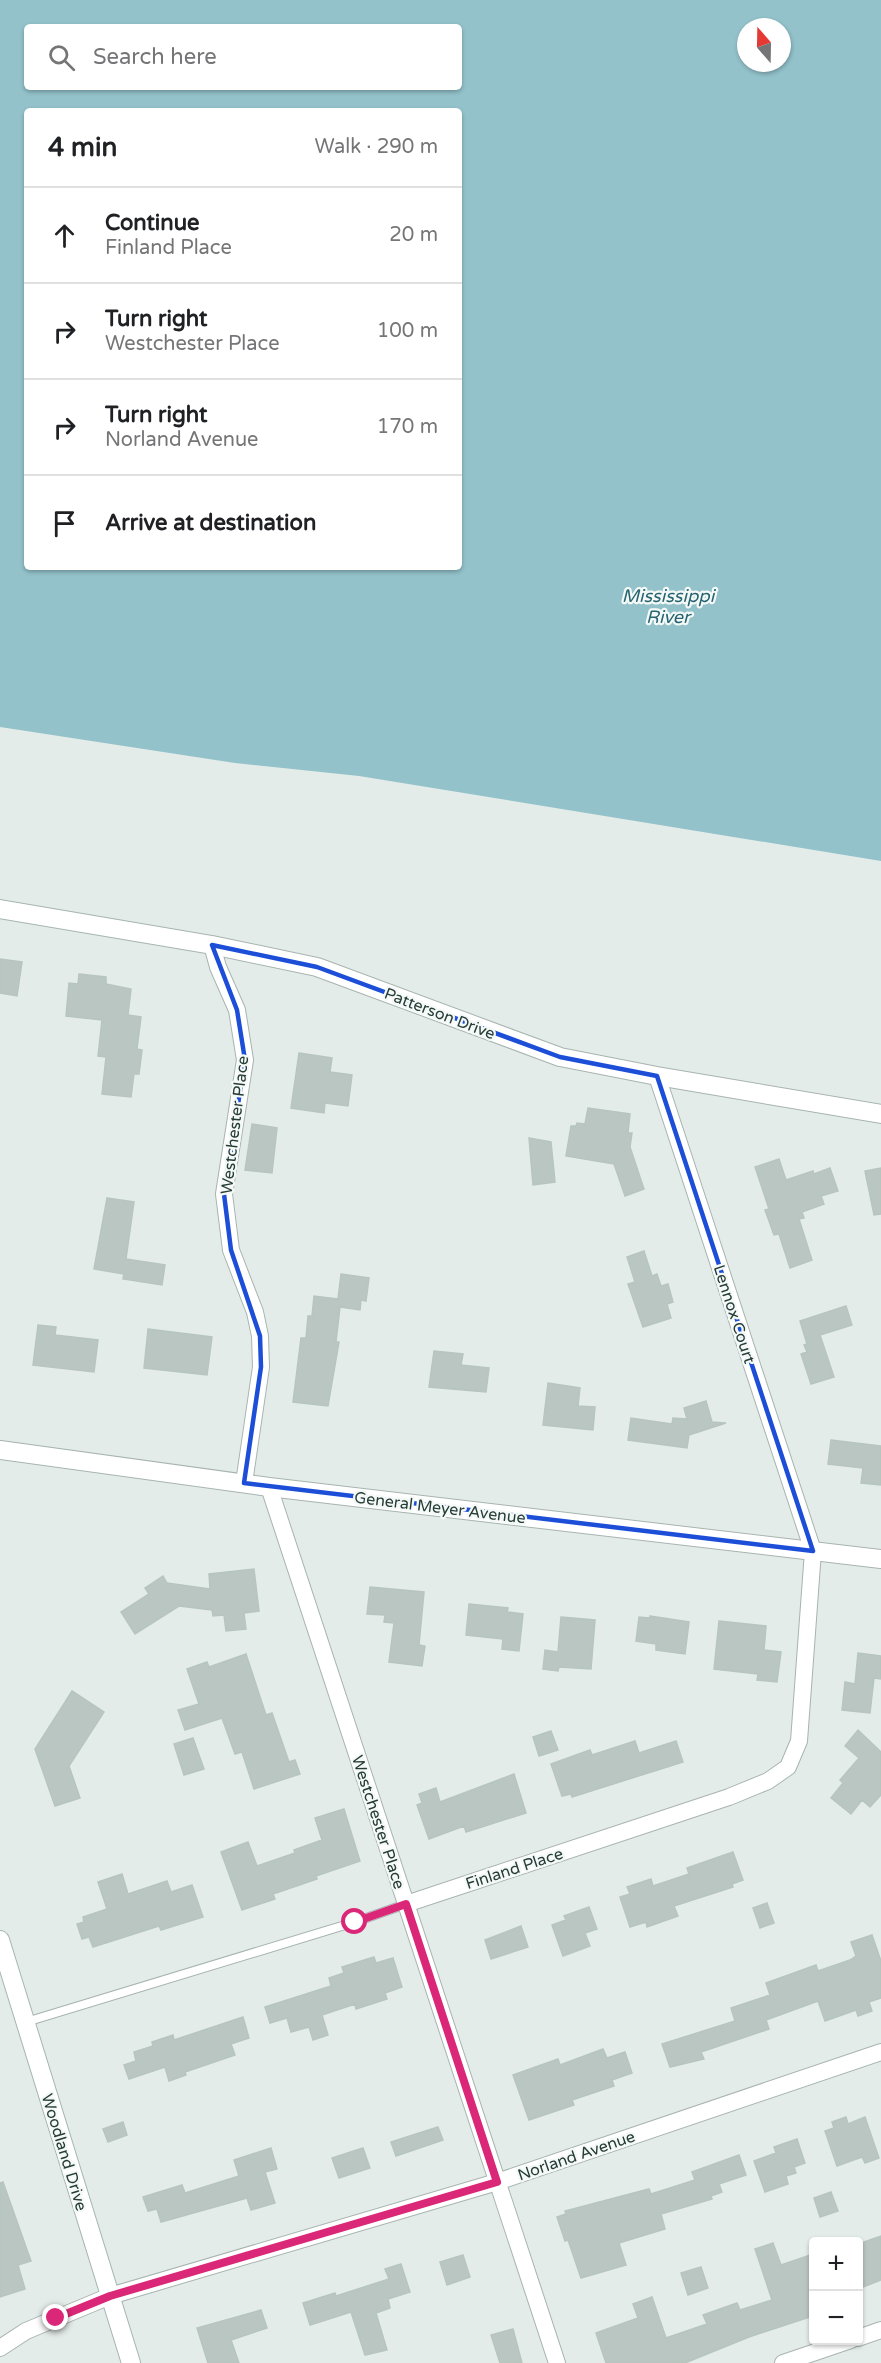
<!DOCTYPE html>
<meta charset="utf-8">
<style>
:root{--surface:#fff;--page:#f6f6f6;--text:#202124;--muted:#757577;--line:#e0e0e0}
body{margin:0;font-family:"Varela Round",sans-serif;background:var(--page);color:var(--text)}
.controls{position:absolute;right:18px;bottom:18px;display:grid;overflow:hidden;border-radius:6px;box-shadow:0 2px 4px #0004}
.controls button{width:54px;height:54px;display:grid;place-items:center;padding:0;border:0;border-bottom:2px solid var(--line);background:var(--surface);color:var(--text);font:30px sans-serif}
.compass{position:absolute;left:737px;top:18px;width:54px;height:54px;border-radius:50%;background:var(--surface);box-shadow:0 2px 4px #0004;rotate:340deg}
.stop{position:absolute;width:18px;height:18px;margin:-14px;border:4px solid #db2777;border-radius:50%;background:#fff}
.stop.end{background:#db2777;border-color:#fff;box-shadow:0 2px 6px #0008}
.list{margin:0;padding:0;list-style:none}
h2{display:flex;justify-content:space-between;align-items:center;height:78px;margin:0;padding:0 24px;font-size:26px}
h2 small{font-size:20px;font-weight:400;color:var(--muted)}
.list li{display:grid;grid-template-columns:39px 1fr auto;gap:18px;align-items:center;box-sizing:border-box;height:96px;padding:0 24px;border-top:2px solid var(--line)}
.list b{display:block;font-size:22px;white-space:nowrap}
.list p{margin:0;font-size:20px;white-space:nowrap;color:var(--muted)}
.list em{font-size:20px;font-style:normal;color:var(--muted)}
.icon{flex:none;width:33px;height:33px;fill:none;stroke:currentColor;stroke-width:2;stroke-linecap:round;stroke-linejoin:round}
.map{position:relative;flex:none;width:881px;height:2363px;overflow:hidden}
.search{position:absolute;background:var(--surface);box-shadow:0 2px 4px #0004;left:24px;top:24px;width:438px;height:66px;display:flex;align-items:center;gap:15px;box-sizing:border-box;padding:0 21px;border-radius:6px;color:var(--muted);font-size:22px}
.panel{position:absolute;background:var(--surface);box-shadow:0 2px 4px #0004;left:24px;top:108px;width:438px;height:462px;border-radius:6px}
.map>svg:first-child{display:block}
.water{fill:#93c2cb;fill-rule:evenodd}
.building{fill:#bac6c1;stroke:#b7c5bf;stroke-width:1.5}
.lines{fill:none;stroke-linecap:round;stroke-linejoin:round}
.service-casing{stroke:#a7b4b0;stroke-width:10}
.minor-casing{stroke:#a7b4b0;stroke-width:18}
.tertiary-casing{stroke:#a7b4b0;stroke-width:20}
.secondary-casing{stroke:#a4b6b0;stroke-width:20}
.service{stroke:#fff;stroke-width:8}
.minor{stroke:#fff;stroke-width:16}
.tertiary{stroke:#fff;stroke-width:18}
.secondary{stroke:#fff;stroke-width:18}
.route{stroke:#db2777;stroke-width:8}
.marked{fill:none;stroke:#1d4ed8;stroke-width:4.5;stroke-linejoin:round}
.labels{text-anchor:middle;stroke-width:4.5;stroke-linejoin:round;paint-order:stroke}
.street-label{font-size:16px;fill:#263c36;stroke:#f4f9f7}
.water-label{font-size:18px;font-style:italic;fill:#266571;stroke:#f4f9f7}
</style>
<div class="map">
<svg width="881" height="2363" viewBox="0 0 881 2363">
<rect width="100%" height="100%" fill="#e4ece9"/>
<path class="water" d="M0 0H881V861L359 776 235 763 0 727ZM27 27H459V87H27ZM746 27H782V63H746ZM27 111H459V567H27Z"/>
<path class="building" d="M0 959 22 962 17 996 0 993Z
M79 974 106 977V984L131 989 128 1015 141 1017 137 1049 142 1050 139 1074H134L131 1097 102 1094 106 1057 98 1056 102 1020 66 1016 69 983 78 984Z
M299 1053 332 1058 330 1072 352 1075 348 1106 325 1103 324 1113 291 1108Z
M588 1108 630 1114 628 1133H632L630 1147 644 1189 625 1196 614 1164 566 1156 571 1126H576L577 1123 585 1124Z
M252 1124 277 1128 272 1173 245 1170Z
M529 1138 551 1142 555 1182 533 1185Z
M779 1159 786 1180 813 1171 814 1174 830 1168 838 1191 821 1196 824 1204 802 1212 804 1218 799 1219 812 1260 790 1268 779 1234 774 1235 765 1210 769 1209 755 1167Z
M881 1168V1214L874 1215 865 1171Z
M107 1198 134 1202 126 1259 165 1265 162 1285 123 1279 124 1274 94 1269Z
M644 1251 652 1276 657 1274 661 1286 668 1284 673 1302 667 1304 671 1318 643 1327 628 1284 635 1282 627 1257Z
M341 1274 369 1278 366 1301 361 1300 360 1310 340 1307 336 1342H339L328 1406 293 1402 301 1338H306L308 1316H312L314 1296 338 1299Z
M846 1306 852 1325 820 1335 834 1377 811 1384 801 1354 807 1352 804 1345 807 1344 800 1321Z
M38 1325 56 1327 55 1335 98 1340 94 1372 33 1365Z
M148 1329 212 1337 207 1375 144 1368Z
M434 1351 463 1354 461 1365 489 1368 486 1392 429 1387Z
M548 1383 580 1388 578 1406 595 1407 593 1430 543 1425Z
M706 1401 712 1422 726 1423 689 1435 687 1448 628 1440 631 1418 672 1424 673 1418 687 1419 684 1408Z
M831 1440 881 1446V1485L861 1483 863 1468 828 1464Z
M254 1569 259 1611 244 1613 246 1629 226 1631 224 1615 213 1616 212 1610 179 1606 135 1634 121 1612 149 1594 145 1588 163 1576 167 1583 210 1589 209 1574Z
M370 1587 424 1592 419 1645 425 1646 422 1666 389 1662 394 1623 384 1622 385 1615 367 1614Z
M469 1604 508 1608 507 1612 523 1614 519 1651 502 1649 503 1639 466 1635Z
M650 1616 689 1622 685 1654 656 1650V1644L636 1641 639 1617 650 1618Z
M561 1617 595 1620 591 1669 559 1667 558 1671 543 1669 545 1650 558 1652Z
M719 1621 766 1626 764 1650 781 1652 777 1682 757 1680 758 1674 714 1669Z
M858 1653 881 1656V1679L874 1678 870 1713 842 1710 845 1682 855 1684Z
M246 1654 266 1715 272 1713 289 1762 295 1760 300 1774 254 1789 242 1752 235 1754 222 1718 185 1730 178 1710 199 1704 187 1669 207 1662 209 1667Z
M72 1691 104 1712 69 1766 80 1798 55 1806 35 1749Z
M858 1730 881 1752V1795L870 1807 862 1800 851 1814 831 1798 843 1783 840 1780 859 1758 845 1746Z
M551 1731 558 1750 539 1756 533 1737Z
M193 1738 204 1769 184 1775 174 1744Z
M635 1741 639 1753 676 1741 683 1762 572 1797 571 1794 562 1796 551 1764 590 1750 592 1755Z
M514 1774 526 1813 466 1832 464 1826 429 1839 417 1805 422 1803 419 1794 436 1788 440 1802Z
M344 1809 360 1861 316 1876 317 1879 273 1894 275 1899 242 1910 221 1852 248 1842 257 1866 295 1853 294 1850 322 1840 315 1818Z
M733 1852 743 1880 732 1884 733 1887 674 1906 678 1916 647 1927 646 1922 630 1927 620 1897 630 1894 627 1887 651 1879 653 1886 689 1874 687 1868Z
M122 1874 128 1894 167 1881 171 1892 192 1885 203 1917 161 1930 159 1926 93 1947 89 1937 82 1939 77 1924 84 1922 83 1917 107 1909 98 1882Z
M767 1903 774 1923 760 1928 753 1908Z
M589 1907 597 1929 585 1933 590 1946 563 1956 552 1925 566 1920 564 1916Z
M521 1926 528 1947 491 1959 485 1940Z
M872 1935 881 1961V1998L869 2002 872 2011 858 2016 856 2010 825 2021 818 2001 766 2020 769 2029 701 2052 704 2059 670 2067 662 2044 735 2021 731 2008 770 1995 766 1983 816 1965 818 1971 850 1960 856 1956 851 1942Z
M374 1957 376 1963 393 1958 402 1987 385 1993 387 1999 356 2009 355 2004 322 2015 328 2035 313 2040 309 2027 291 2032 287 2018 270 2023 265 2007 331 1986 329 1978 344 1973 342 1967Z
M243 2017 249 2038 231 2044 235 2055 185 2072 186 2075 169 2081 165 2067 129 2079 124 2065 136 2061 134 2052 153 2046 152 2042 173 2035 174 2040Z
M603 2049 607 2058 625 2052 632 2073 612 2080 614 2086 572 2100 574 2105 529 2120 513 2075 558 2059 560 2065Z
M846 2117 848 2124 865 2117 879 2158 865 2163 862 2157 837 2166 825 2131 834 2128 832 2122Z
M123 2122 127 2135 108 2142 103 2129Z
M438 2127 443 2140 396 2156 391 2142Z
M797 2139 805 2163 794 2167 796 2173 786 2176 788 2184 765 2192 754 2161 776 2153 774 2147Z
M271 2148 277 2169 265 2172 275 2203 251 2210 247 2198 161 2222 157 2209 148 2211 143 2197 182 2185 185 2193 239 2176 234 2160Z
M363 2148 370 2168 339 2178 332 2158Z
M739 2155 746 2175 719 2184 722 2192 711 2196 712 2199 661 2214 665 2229 619 2243 626 2265 581 2278 568 2240 565 2241 557 2217 566 2214 565 2211 649 2189 651 2194 695 2180 692 2172Z
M3 2182 31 2261 18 2265 25 2289 0 2297V2183Z
M831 2192 838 2211 820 2217 814 2198Z
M881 2236V2280L858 2289V2244Z
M773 2243 781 2265 813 2254V2316L749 2337 685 2363H606L596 2333 638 2318 633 2304 652 2297 666 2338 707 2324 703 2315 737 2303 740 2310 772 2300 755 2249Z
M463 2255 470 2277 447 2285 440 2262Z
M401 2264 410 2292 388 2299 390 2308 376 2313 387 2350 365 2355 351 2312 310 2325 303 2303 335 2293 336 2296 389 2279 385 2269Z
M701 2267 708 2288 688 2295 681 2273Z
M261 2310 267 2328 231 2340 239 2363H208L197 2328Z
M513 2329 522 2363H500L491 2335Z"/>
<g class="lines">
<g class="service-casing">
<path id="service" d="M26 2022 355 1922 406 1904"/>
</g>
<g class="minor-casing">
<path id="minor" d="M212 945 218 967 237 1010 245 1060 224 1194 231 1250 255 1312 260 1336 261 1367 244 1483
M269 1487 557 2363
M406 1904 729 1797 768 1781 788 1767 799 1741 813 1551 657 1076
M858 2338 881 2330
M0 2348 26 2331 110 2296 497 2182 881 2052
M783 2363 851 2340"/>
</g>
<g class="tertiary-casing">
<path id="tertiary" d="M0 909 212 945 317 967 560 1057 657 1076 881 1114
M0 1450 269 1487 881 1559"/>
</g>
<g class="secondary-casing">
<path id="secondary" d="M0 1940 131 2363"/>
</g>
<use href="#service" class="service"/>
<use href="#minor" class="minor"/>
<use href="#tertiary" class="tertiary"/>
<use href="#secondary" class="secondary"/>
</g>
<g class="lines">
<path class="route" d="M56 2318 110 2296 497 2182 406 1904 355 1922"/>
</g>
<path class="marked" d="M212 945 317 967 560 1057 657 1076 813 1551 244 1483 261 1367 260 1336 231 1250 224 1194 245 1060 237 1010Z"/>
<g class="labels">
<g class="street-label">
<text transform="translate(440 1013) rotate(21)" y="6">Patterson Drive</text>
<text transform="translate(234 1125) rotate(-83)" y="6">Westchester Place</text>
<text transform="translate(735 1314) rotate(72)" y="6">Lennox Court</text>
<text transform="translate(440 1507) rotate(7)" y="6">General Meyer Avenue</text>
<text transform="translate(379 1822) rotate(72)" y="6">Westchester Place</text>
<text transform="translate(514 1868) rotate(-18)" y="6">Finland Place</text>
<text transform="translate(65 2152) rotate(73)" y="6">Woodland Drive</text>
<text transform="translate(576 2155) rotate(-19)" y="6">Norland Avenue</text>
</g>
<g class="water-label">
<text x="668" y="602">Mississippi<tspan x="668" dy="21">River</tspan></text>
</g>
</g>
</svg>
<div class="controls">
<button>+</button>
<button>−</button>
</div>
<svg class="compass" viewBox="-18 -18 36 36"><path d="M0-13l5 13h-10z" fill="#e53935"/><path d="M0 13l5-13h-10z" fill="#757577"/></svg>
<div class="stop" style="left:355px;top:1922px"></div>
<div class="stop end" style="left:56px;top:2318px"></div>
<div class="search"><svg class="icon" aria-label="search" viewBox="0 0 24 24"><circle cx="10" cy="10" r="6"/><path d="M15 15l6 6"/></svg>Search here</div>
<section class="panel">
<h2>4 min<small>Walk · 290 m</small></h2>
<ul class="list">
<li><svg class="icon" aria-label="ahead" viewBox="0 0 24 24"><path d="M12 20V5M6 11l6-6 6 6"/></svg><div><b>Continue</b><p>Finland Place</p></div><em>20 m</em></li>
<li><svg class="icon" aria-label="right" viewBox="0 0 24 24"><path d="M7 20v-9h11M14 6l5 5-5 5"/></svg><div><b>Turn right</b><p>Westchester Place</p></div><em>100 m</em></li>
<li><svg class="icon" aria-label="right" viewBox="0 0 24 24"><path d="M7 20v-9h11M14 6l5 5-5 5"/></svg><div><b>Turn right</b><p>Norland Avenue</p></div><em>170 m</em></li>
<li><svg class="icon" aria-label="arrive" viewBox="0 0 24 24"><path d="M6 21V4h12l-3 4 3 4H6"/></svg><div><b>Arrive at destination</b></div></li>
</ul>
</section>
</div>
